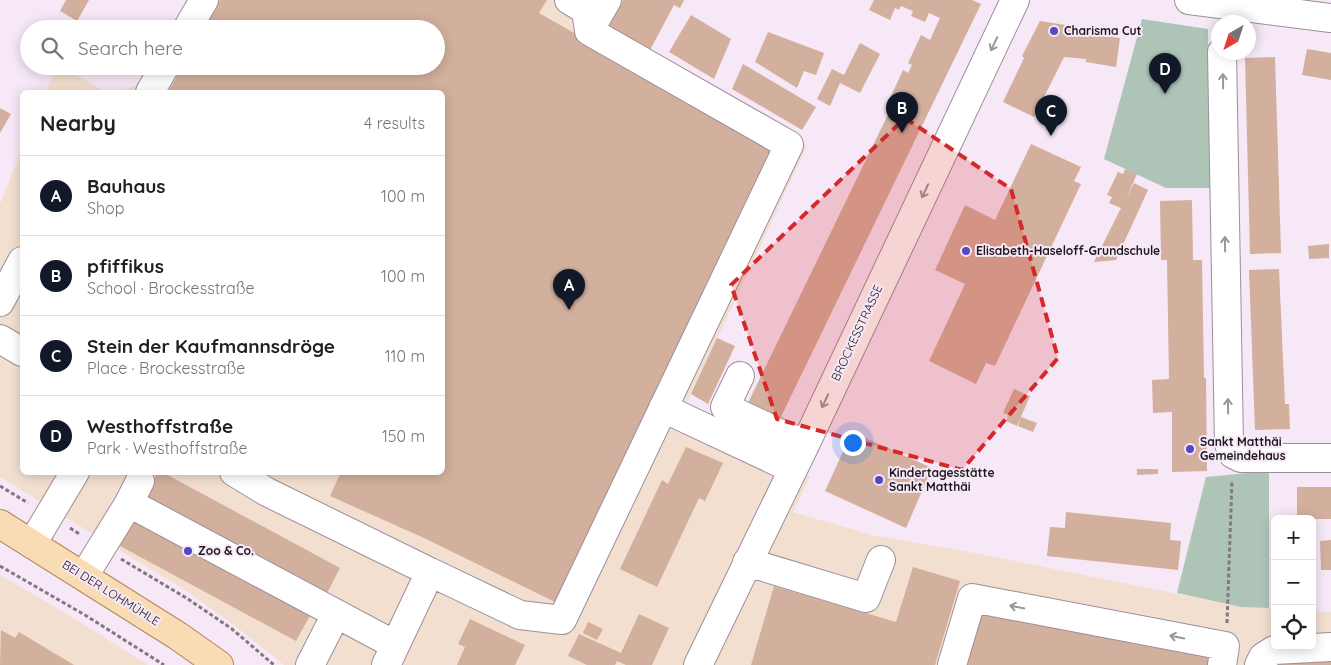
<!DOCTYPE html>
<meta charset="utf-8">
<style>
:root{--surface:#fff;--page:#f2f2f2;--text:#202124;--muted:#757577;--line:#e0e0e0;--accent:#111827}
body{margin:0;font-family:Quicksand,sans-serif;background:var(--page);color:var(--text)}
.controls{position:absolute;right:15px;bottom:15px;display:grid;overflow:hidden;border-radius:8px;box-shadow:0 2px 12px #0003}
.controls button{width:45px;height:45px;display:grid;place-items:center;padding:0;border:0;border-bottom:1px solid var(--line);background:var(--surface);color:var(--text);font:25px sans-serif}
.compass{position:absolute;left:1211px;top:15px;width:45px;height:45px;border-radius:50%;background:var(--surface);box-shadow:0 2px 12px #0003;rotate:219deg}
.you{position:absolute;left:852px;top:442px;width:18px;height:18px;margin:-12px;border:4px solid #fff;border-radius:50%;background:#1a73e8;box-shadow:0 0 0 8px #1a73e833}
.badge{display:grid;place-items:center;width:32px;height:32px;border-radius:50%;background:var(--accent);color:#fff;font-size:16px;font-weight:700}
.pin{position:absolute;translate:-50% -41px;filter:drop-shadow(0 1px 2px #0008)}
.pin::after{content:'';position:absolute;top:26px;width:18px;height:15px;background:inherit;clip-path:polygon(0 0,100% 0,50% 100%)}
.list{margin:0;padding:0;list-style:none}
h2{display:flex;justify-content:space-between;align-items:center;height:65px;margin:0;padding:0 20px;font-size:21px}
h2 small{font-size:16px;font-weight:400;color:var(--muted)}
.list li{display:grid;grid-template-columns:32px 1fr auto;gap:15px;align-items:center;box-sizing:border-box;height:80px;padding:0 20px;border-top:1px solid var(--line)}
.list b{display:block;font-size:19px;white-space:nowrap}
.list p{margin:0;font-size:16px;white-space:nowrap;color:var(--muted)}
.list em{font-size:16px;font-style:normal;color:var(--muted)}
.icon{flex:none;width:28px;height:28px;fill:none;stroke:currentColor;stroke-width:2;stroke-linecap:round;stroke-linejoin:round}
.map{position:relative;flex:none;width:1331px;height:665px;overflow:hidden}
.search{position:absolute;background:var(--surface);box-shadow:0 2px 12px #0003;left:20px;top:20px;width:425px;height:55px;display:flex;align-items:center;gap:12px;box-sizing:border-box;padding:0 18px;border-radius:28px;color:var(--muted);font-size:19px}
.panel{position:absolute;background:var(--surface);box-shadow:0 2px 12px #0003;left:20px;top:90px;width:425px;height:385px;border-radius:8px}
.map>svg:first-child{display:block}
.commercial{fill:#f2dfcf}
.green{fill:#aec4b6}
.building{fill:#d3af9d}
.lines{fill:none;stroke-linecap:round;stroke-linejoin:round}
.minor-casing{stroke:#9b8f9b;stroke-width:30}
.major-casing{stroke:#ab885f;stroke-width:30}
.path{stroke:#817881;stroke-width:3;stroke-dasharray:4 2.5;stroke-linecap:butt}
.minor{stroke:#fff;stroke-width:28}
.major{stroke:#fadcb4;stroke-width:28}
.oneway{stroke:#999799}
.marked{fill:#d62828;fill-opacity:0.2;stroke:#d62828;stroke-width:4;stroke-dasharray:10 6;stroke-linejoin:round}
.poi-dot{fill:#5349c0;stroke:#f6e8f6;stroke-width:2}
.labels{text-anchor:middle;stroke-width:4;stroke-linejoin:round;paint-order:stroke}
.poi-label{font-size:12px;font-weight:bold;fill:#1d181d;stroke:#f6e8f6;text-anchor:start}
.street-label{font-size:12px;fill:#1d181d;stroke:#f6e8f6}
</style>
<div class="map">
<svg width="1331" height="665" viewBox="0 0 1331 665">
<rect width="100%" height="100%" fill="#f6e8f6"/>
<path class="commercial" d="M194 0H623L606 31 807 146 681 416 810 477 793 512 872 535 980 554 1241 607 1275 609V646H1312V611L1331 612V665H284L234 625 191 594 0 477V204L22 150V472H442V92H123L125 90 148 80 155 66H436V29H177Z
M57 66H61L106 92H46Z
M0 575 77 620 148 665H0Z"/>
<path class="green" d="M1142 19 1208 29 1210 188H1166L1104 159Z
M1269 471V608L1241 607 1177 593 1206 477Z"/>
<path class="building" d="M66 0H89L77 21 60 11Z
M220 0H547L539 13 774 147 557 603 424 538 330 496 341 472H442V92H168L183 66H436V29H204Z
M623 0H684L680 8 674 5 648 54 606 31Z
M874 0H972L981 4 778 423 746 407 896 98 891 96 903 70 908 73 912 65 908 63 921 35 930 40 940 18 929 13 925 22 911 16 913 11 901 6 899 10 895 8 890 20 869 10Z
M691 15 731 39 714 79 669 52Z
M1040 21 1091 29 1090 34 1120 38 1116 67 1086 62V59L1064 57 1034 117 1003 102 1024 58 1022 56Z
M768 32 824 53 816 75 804 71 797 88 755 62Z
M860 43 880 54 860 93 840 83 830 106 817 99 832 69 844 75Z
M1307 49 1331 53V80L1302 75Z
M1275 57 1281 253 1250 254 1245 58Z
M743 64 816 107 802 130 732 89Z
M0 108 11 114 0 133Z
M1031 144 1081 167 1074 181 1081 184 995 366 986 363 976 384 929 361 965 284 935 270 965 205 995 220Z
M1125 169 1137 174 1126 199 1134 183 1148 190 1116 260 1094 262 1121 208 1109 203 1112 197 1107 195 1118 172 1123 174Z
M1192 200 1193 260H1202L1204 378H1206L1207 471 1172 472V412L1153 413 1152 380 1169 379 1167 260H1161L1160 201Z
M1329 244V258L1309 259 1308 246Z
M1279 269 1285 404H1289L1290 429 1255 430 1249 270Z
M717 338 735 346 708 404 691 394Z
M1014 389 1030 396 1017 426 1006 421 1008 415 1003 413Z
M1021 417 1037 423 1033 432 1018 426Z
M852 432 932 468 906 528 825 491Z
M686 447 723 463 705 501 699 498 657 587 620 569 662 480 668 484Z
M1137 469H1158V474L1137 475Z
M158 472H162L340 568 324 599 144 498Z
M1297 487H1331V519H1297Z
M1066 512 1171 523 1170 540 1181 541 1178 570 1047 556 1050 527 1065 528Z
M136 516 312 612 296 641 120 546Z
M1331 540V570H1321L1320 541Z
M913 567 960 581 935 665H751L774 586 896 622Z
M639 614 669 628 652 665H626L617 661 615 665H587L568 656 579 634 621 653Z
M979 614 1213 656 1211 665H963Z
M470 619 525 645 515 665H457L465 647 458 644Z
M588 622 603 629 597 640 583 633Z
M1 630 15 638 19 632 74 665H0Z
M1331 659V665H1276L1280 660Z"/>
<g class="lines">
<g class="minor-casing">
<path id="minor" d="M569 0 586 10 589 31
M1189 0 1331 18
M187 29 204 0
M1222 52 1229 444 1233 454 1241 458H1331
M150 92 165 66
M0 302 22 261
M0 339 22 352
M740 376 725 407 805 445
M663 408 793 469
M234 472 267 492 430 572 386 665
M129 503 395 645
M32 544 75 472
M747 562 866 598 881 560
M430 572 520 615 562 620 789 145 589 31 607 0
M84 576 129 503 140 481
M310 665 336 614
M698 665 805 445 1015 0
M952 665 972 598 1225 646 1222 665
M1259 665 1263 657 1274 650 1331 647"/>
</g>
<g class="major-casing">
<path id="major" d="M0 524 178 636 219 665"/>
</g>
<path class="path" d="M0 486 28 503
M70 528 81 535
M121 559 188 599 232 629 274 665
M0 566 85 615 164 665
M1227 623 1232 480"/>
<use href="#minor" class="minor"/>
<use href="#major" class="major"/>
</g>
<defs><path id="oneway-shaft" d="M-6 0H5M1.5-3L5.5 0L1.5 3" fill="none" stroke-width="1.6" stroke-linecap="round" stroke-linejoin="round" transform="scale(1.25)"/></defs>
<g class="oneway">
<use href="#oneway-shaft" transform="translate(994 44) rotate(115)"/>
<use href="#oneway-shaft" transform="translate(1223 81) rotate(-91)"/>
<use href="#oneway-shaft" transform="translate(925 191) rotate(115)"/>
<use href="#oneway-shaft" transform="translate(1225 244) rotate(-91)"/>
<use href="#oneway-shaft" transform="translate(825 401) rotate(115)"/>
<use href="#oneway-shaft" transform="translate(1228 406) rotate(-91)"/>
<use href="#oneway-shaft" transform="translate(1017 607) rotate(-169)"/>
<use href="#oneway-shaft" transform="translate(1177 637) rotate(-169)"/>
</g>
<path class="marked" d="M905 118 1011 189 1058 358 962 470 777 419 731 285Z"/>
<g class="poi-dot">
<circle cx="1054" cy="31" r="5"/>
<circle cx="966" cy="251" r="5"/>
<circle cx="1190" cy="449" r="5"/>
<circle cx="879" cy="480" r="5"/>
<circle cx="188" cy="551" r="5"/>
</g>
<g class="labels">
<g class="poi-label">
<text x="1064" y="35">Charisma Cut</text>
<text x="976" y="255">Elisabeth-Haseloff-Grundschule</text>
<text x="1200" y="446">Sankt Matthäi<tspan x="1200" dy="14">Gemeindehaus</tspan></text>
<text x="889" y="477">Kindertagesstätte<tspan x="889" dy="14">Sankt Matthäi</tspan></text>
<text x="198" y="555">Zoo &amp; Co.</text>
</g>
<g class="street-label">
<text transform="translate(857 333) rotate(-65)" y="4">BROCKESSTRASSE</text>
<text transform="translate(111 593) rotate(32)" y="4">BEI DER LOHMÜHLE</text>
</g>
</g>
</svg>
<div class="controls">
<button>+</button>
<button>−</button>
<button><svg class="icon" aria-label="locate" viewBox="0 0 24 24"><circle cx="12" cy="12" r="6"/><path d="M12 2v4M12 18v4M2 12h4M18 12h4"/></svg></button>
</div>
<svg class="compass" viewBox="-18 -18 36 36"><path d="M0-13l5 13h-10z" fill="#e53935"/><path d="M0 13l5-13h-10z" fill="#757577"/></svg>
<div class="you"></div>
<div class="pin badge" style="left:569px;top:310px">A</div>
<div class="pin badge" style="left:902px;top:133px">B</div>
<div class="pin badge" style="left:1051px;top:136px">C</div>
<div class="pin badge" style="left:1165px;top:94px">D</div>
<div class="search"><svg class="icon" aria-label="search" viewBox="0 0 24 24"><circle cx="10" cy="10" r="6"/><path d="M15 15l6 6"/></svg>Search here</div>
<section class="panel">
<h2>Nearby<small>4 results</small></h2>
<ul class="list">
<li><span class="badge">A</span><div><b>Bauhaus</b><p>Shop</p></div><em>100 m</em></li>
<li><span class="badge">B</span><div><b>pfiffikus</b><p>School · Brockesstraße</p></div><em>100 m</em></li>
<li><span class="badge">C</span><div><b>Stein der Kaufmannsdröge</b><p>Place · Brockesstraße</p></div><em>110 m</em></li>
<li><span class="badge">D</span><div><b>Westhoffstraße</b><p>Park · Westhoffstraße</p></div><em>150 m</em></li>
</ul>
</section>
</div>
